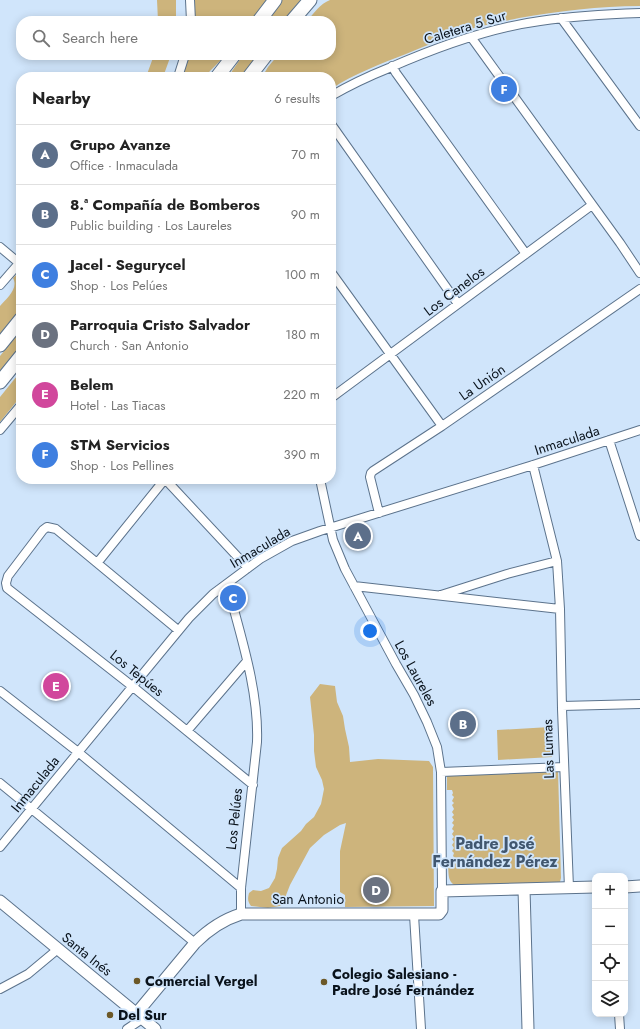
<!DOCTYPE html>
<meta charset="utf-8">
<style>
:root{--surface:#fff;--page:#f6f6f6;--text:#222;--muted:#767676;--line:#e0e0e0;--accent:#7c3aed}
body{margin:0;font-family:Jost,sans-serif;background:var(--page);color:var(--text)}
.controls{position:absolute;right:12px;bottom:12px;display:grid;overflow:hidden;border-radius:8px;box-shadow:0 2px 10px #0003}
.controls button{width:36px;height:36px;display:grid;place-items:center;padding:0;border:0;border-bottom:1px solid var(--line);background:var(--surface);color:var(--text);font:20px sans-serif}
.you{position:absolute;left:370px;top:631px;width:14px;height:14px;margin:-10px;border:3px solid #fff;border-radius:50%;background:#1a73e8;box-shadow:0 0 0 6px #1a73e833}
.badge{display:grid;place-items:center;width:26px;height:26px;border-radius:50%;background:var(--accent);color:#fff;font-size:13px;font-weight:700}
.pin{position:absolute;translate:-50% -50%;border:2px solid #fff;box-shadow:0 1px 4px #0006}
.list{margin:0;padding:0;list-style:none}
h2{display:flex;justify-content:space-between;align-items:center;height:52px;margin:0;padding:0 16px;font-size:17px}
h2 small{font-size:13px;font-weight:400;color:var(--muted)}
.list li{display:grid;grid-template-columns:26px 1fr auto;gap:12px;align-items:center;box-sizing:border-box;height:60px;padding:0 16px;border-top:1px solid var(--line)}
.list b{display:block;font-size:15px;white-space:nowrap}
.list p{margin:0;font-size:13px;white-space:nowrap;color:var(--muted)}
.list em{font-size:13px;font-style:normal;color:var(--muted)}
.icon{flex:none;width:22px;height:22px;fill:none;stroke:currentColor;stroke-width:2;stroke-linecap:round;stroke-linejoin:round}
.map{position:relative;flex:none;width:640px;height:1029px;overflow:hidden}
.search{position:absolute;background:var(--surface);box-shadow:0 2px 10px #0003;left:16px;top:16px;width:320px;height:44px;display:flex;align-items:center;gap:10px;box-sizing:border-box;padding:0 14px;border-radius:16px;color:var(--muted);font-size:15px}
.panel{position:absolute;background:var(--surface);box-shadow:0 2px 10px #0003;left:16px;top:72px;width:320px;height:412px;border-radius:16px}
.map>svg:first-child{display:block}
.green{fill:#cdb47c}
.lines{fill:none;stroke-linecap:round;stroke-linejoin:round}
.minor-casing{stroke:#5c738c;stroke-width:10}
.secondary-casing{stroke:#5c738c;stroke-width:13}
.trunk-casing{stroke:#5c738c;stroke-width:15}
.minor{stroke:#fff;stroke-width:8}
.secondary{stroke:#fff;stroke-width:11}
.trunk{stroke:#fff;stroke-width:13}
.poi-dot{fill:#6c5827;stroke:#d0e5fb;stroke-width:1.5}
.labels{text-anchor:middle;stroke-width:3.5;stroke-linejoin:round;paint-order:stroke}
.street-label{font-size:14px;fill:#09121b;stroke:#d0e5fb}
.poi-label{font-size:14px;font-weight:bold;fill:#09121b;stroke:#d0e5fb;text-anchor:start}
.quarter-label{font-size:16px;font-weight:bold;fill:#41576f;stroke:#d0e5fb}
</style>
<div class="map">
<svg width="640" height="1029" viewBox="0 0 640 1029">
<rect width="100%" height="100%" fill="#d0e5fb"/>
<path class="green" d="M157 0H176V21H158Z
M194 0H269L253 21H195Z
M282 0H305L286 21H267Z
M330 0H640V6C599 6 559 11 519 18 505 21 491 24 477 27 453 35 429 44 406 54 380 64 354 74 331 89V77H262L268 67 278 55H331V21H307C314 13 320 4 330 0Z
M154 55H171L163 77H146Z
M190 55H226L210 71 205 77H182Z
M243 55H258L240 77H228Z
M21 270V309L0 334V306C6 299 19 289 13 278Z
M21 330V347L0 373V356Z
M21 371V396L0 422V397Z
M320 684 335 686 337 702 343 716 345 729 349 747 350 762 378 759 429 761 433 767 434 906 345 907V895L340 892V851L346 823 340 825 324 835 310 848 290 885 283 903 280 906 268 908 251 906C247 901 248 898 249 893L253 890 261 891 269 888 275 878 277 869 278 858 282 848 301 831 306 824 314 817 321 804 324 789 322 780 316 767 314 751V735L310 697Z
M550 727 552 757 498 760 497 730Z
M558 770 561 878 560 882 557 884 457 887C447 881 449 875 448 864H451L455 858 453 856 454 853 452 851 454 848 452 845 454 842 452 839 454 837 452 834 454 831 452 829 454 825 452 823 454 820 452 817 454 815 452 812 454 809 452 805 454 803 452 801 454 797 452 795 453 793 452 790H447V774Z"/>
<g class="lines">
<g class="minor-casing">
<path id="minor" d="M190 0 191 21
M561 18 640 126
M471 37 620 243 640 273
M392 66 396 73 526 254
M178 77 185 55
M331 96C350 85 369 76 389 68 437 47 488 28 540 21 573 16 607 14 640 13
M331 124 458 304
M0 247 19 263
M331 272 442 426
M0 285 21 261
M331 398 592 205
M0 430 21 405
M609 440 640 536
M533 465 557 561 560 609 562 709 569 888
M165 479 248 568
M320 479 333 540 345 569 396 664 414 695 427 722 437 747 441 772 442 891
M379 513 370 477 371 473 373 471 442 426 640 289
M98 562 165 479
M227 584C240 634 259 690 257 742L241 888V914
M354 586 560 609
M441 595 507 574 557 561
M178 630 56 529 47 527 43 530 8 576 6 583 7 588 132 686 253 785
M0 691 78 752 241 888
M562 706 640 704
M187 731 247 661
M441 772 564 767
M0 783 195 943
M0 847 189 618 213 594 260 559 292 541 320 531 533 465 640 430
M414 915 421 1029
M0 989 28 974 58 949
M619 1014 620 1029
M127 1029 142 1019"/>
</g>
<g class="secondary-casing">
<path id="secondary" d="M625 887 640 886
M524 889 528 1029
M0 901 155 1029
M136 1014 195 943C209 929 222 920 241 914H439L442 910V891L595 887"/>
</g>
<g class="trunk-casing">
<path id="trunk" d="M259 21 275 0
M292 21 310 0
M217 77 234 55
M249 77 266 55
M0 345 21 319
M0 382 21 356"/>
</g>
<use href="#minor" class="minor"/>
<use href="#secondary" class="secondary"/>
<use href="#trunk" class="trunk"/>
</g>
<g class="poi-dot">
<circle cx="137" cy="981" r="4"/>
<circle cx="324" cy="982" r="4"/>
<circle cx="110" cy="1015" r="4"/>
</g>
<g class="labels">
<g class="street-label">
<text transform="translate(465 27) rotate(-17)" y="5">Caletera 5 Sur</text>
<text transform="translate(454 291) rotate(-37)" y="5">Los Canelos</text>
<text transform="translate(482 382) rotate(-35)" y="5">La Unión</text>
<text transform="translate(567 440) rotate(-18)" y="5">Inmaculada</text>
<text transform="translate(260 547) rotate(-31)" y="5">Inmaculada</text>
<text transform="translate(137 673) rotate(39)" y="5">Los Tepúes</text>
<text transform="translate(416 673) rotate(61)" y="5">Los Laureles</text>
<text transform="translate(548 749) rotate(-92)" y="5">Las Lumas</text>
<text transform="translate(35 784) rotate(-51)" y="5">Inmaculada</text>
<text transform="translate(234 819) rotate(-84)" y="5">Los Pelúes</text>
<text x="308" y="904">San Antonio</text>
<text transform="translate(87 954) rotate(39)" y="5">Santa Inés</text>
</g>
<g class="poi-label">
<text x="332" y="979">Colegio Salesiano -<tspan x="332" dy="16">Padre José Fernández</tspan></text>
<text x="145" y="986">Comercial Vergel</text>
<text x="118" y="1020">Del Sur</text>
</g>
<g class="quarter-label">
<text x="495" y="849">Padre José<tspan x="495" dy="18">Fernández Pérez</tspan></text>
</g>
</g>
</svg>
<div class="controls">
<button>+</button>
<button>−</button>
<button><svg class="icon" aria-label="locate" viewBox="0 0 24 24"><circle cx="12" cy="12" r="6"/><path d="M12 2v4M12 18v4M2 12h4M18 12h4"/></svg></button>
<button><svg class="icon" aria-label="layers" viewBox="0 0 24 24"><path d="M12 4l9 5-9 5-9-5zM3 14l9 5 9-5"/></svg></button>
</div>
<div class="you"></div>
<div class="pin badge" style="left:358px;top:536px;background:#5c6f8a">A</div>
<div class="pin badge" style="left:463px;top:724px;background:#5c6f8a">B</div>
<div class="pin badge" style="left:233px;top:598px;background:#3f7fe0">C</div>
<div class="pin badge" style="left:376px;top:890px;background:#6b7280">D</div>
<div class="pin badge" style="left:56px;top:686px;background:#d1479c">E</div>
<div class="pin badge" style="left:504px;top:89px;background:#3f7fe0">F</div>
<div class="search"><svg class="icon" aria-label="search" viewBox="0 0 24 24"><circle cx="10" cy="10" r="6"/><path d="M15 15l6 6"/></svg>Search here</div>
<section class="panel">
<h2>Nearby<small>6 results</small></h2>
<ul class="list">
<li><span class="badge" style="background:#5c6f8a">A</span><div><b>Grupo Avanze</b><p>Office · Inmaculada</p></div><em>70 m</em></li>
<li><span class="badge" style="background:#5c6f8a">B</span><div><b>8.ª Compañía de Bomberos</b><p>Public building · Los Laureles</p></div><em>90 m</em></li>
<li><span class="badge" style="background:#3f7fe0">C</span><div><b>Jacel - Segurycel</b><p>Shop · Los Pelúes</p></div><em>100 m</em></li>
<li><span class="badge" style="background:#6b7280">D</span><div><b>Parroquia Cristo Salvador</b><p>Church · San Antonio</p></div><em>180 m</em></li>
<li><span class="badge" style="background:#d1479c">E</span><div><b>Belem</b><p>Hotel · Las Tiacas</p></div><em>220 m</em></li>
<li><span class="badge" style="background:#3f7fe0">F</span><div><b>STM Servicios</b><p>Shop · Los Pellines</p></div><em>390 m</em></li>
</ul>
</section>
</div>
